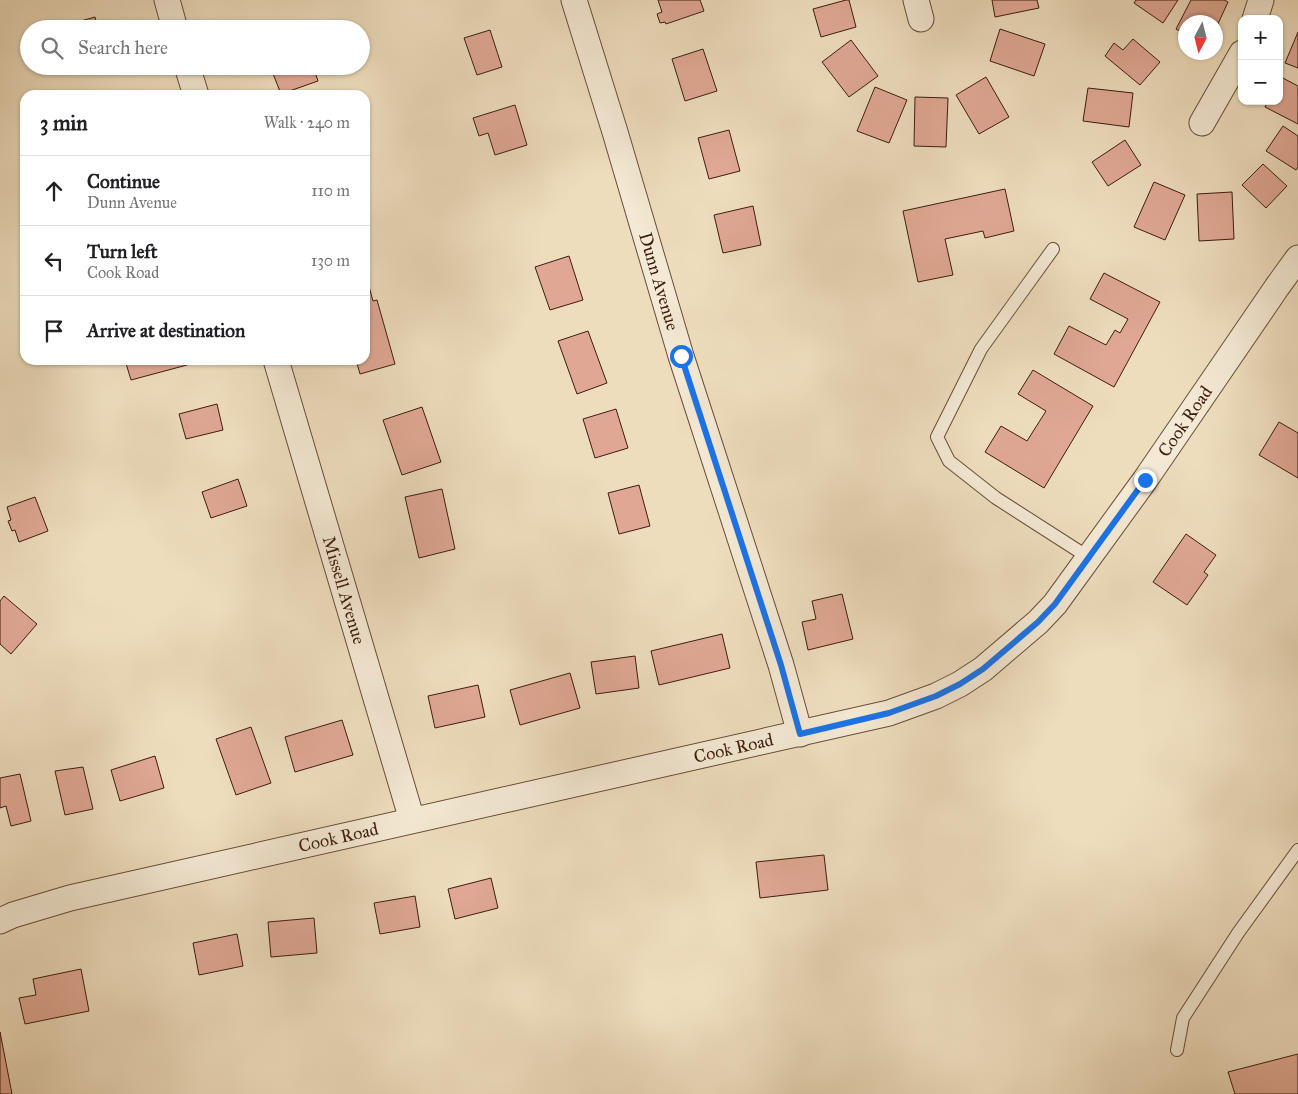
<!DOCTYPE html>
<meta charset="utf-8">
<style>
:root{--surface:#fff;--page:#f6f6f6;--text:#202124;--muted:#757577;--line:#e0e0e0}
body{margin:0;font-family:"IM FELL Great Primer",serif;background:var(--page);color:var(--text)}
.controls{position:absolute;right:15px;top:15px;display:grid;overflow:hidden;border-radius:10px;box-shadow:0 1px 4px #0004}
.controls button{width:45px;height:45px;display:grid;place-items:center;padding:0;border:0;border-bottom:1px solid var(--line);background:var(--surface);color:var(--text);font:25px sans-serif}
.compass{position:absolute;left:1178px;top:15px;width:45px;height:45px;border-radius:50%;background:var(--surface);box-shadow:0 1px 4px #0004;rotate:187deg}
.stop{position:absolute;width:15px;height:15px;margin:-11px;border:4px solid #1a73e8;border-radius:50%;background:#fff}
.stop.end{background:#1a73e8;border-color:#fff;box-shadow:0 1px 5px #0008}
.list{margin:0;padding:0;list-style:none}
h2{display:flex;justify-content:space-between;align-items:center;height:65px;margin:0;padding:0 20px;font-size:21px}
h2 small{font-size:16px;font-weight:400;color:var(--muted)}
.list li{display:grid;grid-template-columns:32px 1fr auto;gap:15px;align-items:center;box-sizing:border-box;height:70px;padding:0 20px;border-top:1px solid var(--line)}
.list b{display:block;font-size:19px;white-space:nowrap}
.list p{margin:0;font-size:16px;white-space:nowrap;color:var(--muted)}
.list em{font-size:16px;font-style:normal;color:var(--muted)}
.icon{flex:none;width:28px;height:28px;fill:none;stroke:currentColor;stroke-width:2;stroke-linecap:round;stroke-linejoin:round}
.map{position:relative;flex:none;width:1298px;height:1094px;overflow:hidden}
.search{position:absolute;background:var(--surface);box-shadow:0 1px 4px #0004;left:20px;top:20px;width:350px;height:55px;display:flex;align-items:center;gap:12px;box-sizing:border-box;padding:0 18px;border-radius:28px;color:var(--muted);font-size:19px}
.panel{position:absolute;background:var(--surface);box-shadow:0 1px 4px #0004;left:20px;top:90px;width:350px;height:275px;border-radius:15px}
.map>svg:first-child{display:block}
.building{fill:#e0a894;stroke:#3c1d0d}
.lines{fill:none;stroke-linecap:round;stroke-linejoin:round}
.lane-casing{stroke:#684d39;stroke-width:14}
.street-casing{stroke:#684d39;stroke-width:27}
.lane{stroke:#f4e9d4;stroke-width:12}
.street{stroke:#f4e9d4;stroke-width:25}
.route{stroke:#1a73e8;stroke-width:6}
.labels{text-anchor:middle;stroke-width:4.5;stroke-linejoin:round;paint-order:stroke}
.street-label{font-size:18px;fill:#3c1d0d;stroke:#f4e9d4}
</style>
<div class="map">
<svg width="1298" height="1094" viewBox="0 0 1298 1094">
<rect width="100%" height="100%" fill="#eeddbd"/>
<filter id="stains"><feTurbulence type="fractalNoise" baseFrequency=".004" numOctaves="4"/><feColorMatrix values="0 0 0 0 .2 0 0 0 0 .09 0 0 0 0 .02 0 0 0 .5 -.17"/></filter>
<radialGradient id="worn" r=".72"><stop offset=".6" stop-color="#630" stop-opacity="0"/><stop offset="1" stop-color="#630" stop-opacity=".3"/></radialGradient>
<path class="building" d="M658 0H700L704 11 666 24 665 22 660 23 657 14 662 12Z
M846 0H849L856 27 821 37 813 9Z
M992 0H1037L1039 8 995 17Z
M1136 0H1178L1163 23 1134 3Z
M1191 0H1224L1228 2 1216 28V22H1186V34L1176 29Z
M95 17 98 29H64L63 26Z
M1000 29 1045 44 1034 76 990 61Z
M490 30 502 67 477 75 464 38Z
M1298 32V68L1285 63Z
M1133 39 1160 62 1140 85 1105 56 1114 43 1123 50Z
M851 40 878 76 849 97 822 62Z
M703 49 717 91 685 101 672 59Z
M270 66H313L318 81 281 94Z
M986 77 1009 117 979 134 956 95Z
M1281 77 1298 86V124L1265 107 1268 101H1279V81Z
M875 87 907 100 889 143 857 131Z
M1088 88 1133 93 1129 127 1083 121Z
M915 97 948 98 946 147 914 146Z
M515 105 527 145 495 155 488 133 479 136 473 118Z
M1283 126 1298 136V167L1296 170 1266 151Z
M729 130 740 171 709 179 698 138Z
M1125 140 1141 165 1108 186 1092 162Z
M1263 164 1287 186 1266 208 1242 185Z
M1154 182 1185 195 1165 240 1134 227Z
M1005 189 1014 231 985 238 983 231 945 239 953 275 918 282 903 211Z
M1232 192 1234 239 1199 241 1197 194Z
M753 206 761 245 723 253 714 215Z
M569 256 583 300 550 310 535 267Z
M1104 273 1160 302 1114 387 1054 354 1069 326 1106 345 1115 330 1120 333 1128 319 1090 299Z
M368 283 373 301 377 300 395 364 360 374 356 360H365V284Z
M588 331 607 383 577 394 558 341Z
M125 360H185L187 365 131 380Z
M1033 370 1093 406 1044 488 985 452 1001 426 1027 441 1046 411 1018 394Z
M217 404 223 430 186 439 179 414Z
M422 407 441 462 402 475 383 420Z
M616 409 628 448 595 458 583 419Z
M1279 422 1298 433V478L1259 455Z
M238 479 247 506 211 518 202 492Z
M639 485 650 526 619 534 608 493Z
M442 489 455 549 419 558 405 497Z
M35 497 48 531 19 542 15 530 12 531 8 521 11 520 7 507Z
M1186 534 1216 555 1204 572 1208 575 1187 605 1153 582Z
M842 594 853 639 808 650 802 622 816 619 812 601Z
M4 596 37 624 11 654 0 644V601Z
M722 634 730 668 659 685 651 651Z
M635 656 639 688 596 694 591 662Z
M570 673 580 708 520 725 510 690Z
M478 685 485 717 435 728 428 696Z
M342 720 353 755 295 772 285 737Z
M251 727 271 783 236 795 216 739Z
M155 756 164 788 120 801 111 770Z
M83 767 93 809 65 815 55 771Z
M20 774 31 821 11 826 6 806 0 808V778Z
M824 855 828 890 760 898 756 862Z
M491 878 498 908 455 919 448 889Z
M415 896 420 927 380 934 374 903Z
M314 918 317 953 271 957 268 922Z
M237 934 243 966 199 975 193 943Z
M81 969 89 1011 25 1024 19 998 36 995 33 979Z
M0 1032 12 1094H0Z
M1298 1054V1094H1235L1228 1072Z"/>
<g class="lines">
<g class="lane-casing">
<path id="lane" d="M1053 249 981 349 937 437 949 461 996 498 1088 557
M1177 1050 1183 1018 1238 933 1298 850"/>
</g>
<g class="street-casing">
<g id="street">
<path d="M167 0 175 29"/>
<path id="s1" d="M574 0 615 132 681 356 781 665 800 734"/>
<path d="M916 0 921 19"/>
<path d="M1255 19 1261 0"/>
<path d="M187 66 196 95"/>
<path d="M1202 123 1242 53"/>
<path id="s2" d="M276 360 412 820"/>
<path id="s3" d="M0 921 13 915 70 898 889 713 936 696 960 684 983 669 1038 622 1055 604 1145 480 1277 287 1298 258"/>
</g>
</g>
<use href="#lane" class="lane"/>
<use href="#street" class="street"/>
</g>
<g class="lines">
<path class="route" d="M681 356 781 665 800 734 889 713 936 696 960 684 983 669 1038 622 1055 604 1145 480"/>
</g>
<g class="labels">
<g class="street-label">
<text dy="6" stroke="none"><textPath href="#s1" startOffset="294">Dunn Avenue</textPath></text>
<text dy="6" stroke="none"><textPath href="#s3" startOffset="1339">Cook Road</textPath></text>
<text dy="6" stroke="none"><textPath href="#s2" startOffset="240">Missell Avenue</textPath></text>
<text dy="6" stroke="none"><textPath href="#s3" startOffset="754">Cook Road</textPath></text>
<text dy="6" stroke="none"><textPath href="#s3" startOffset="349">Cook Road</textPath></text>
</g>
</g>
<rect width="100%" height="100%" filter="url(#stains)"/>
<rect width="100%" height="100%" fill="url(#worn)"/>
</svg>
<div class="controls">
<button>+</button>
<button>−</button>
</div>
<svg class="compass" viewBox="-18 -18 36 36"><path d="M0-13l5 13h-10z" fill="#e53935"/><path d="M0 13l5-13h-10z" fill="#757577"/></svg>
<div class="stop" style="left:681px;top:356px"></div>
<div class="stop end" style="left:1145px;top:480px"></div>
<div class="search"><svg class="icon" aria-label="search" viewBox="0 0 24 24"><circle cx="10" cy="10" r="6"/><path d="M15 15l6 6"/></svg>Search here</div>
<section class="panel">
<h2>3 min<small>Walk · 240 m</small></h2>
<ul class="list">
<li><svg class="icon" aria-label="ahead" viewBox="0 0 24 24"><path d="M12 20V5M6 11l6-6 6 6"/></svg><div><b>Continue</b><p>Dunn Avenue</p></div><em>110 m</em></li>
<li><svg class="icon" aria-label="left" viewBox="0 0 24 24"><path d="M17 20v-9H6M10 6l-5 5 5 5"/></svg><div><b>Turn left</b><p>Cook Road</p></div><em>130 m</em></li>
<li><svg class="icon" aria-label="arrive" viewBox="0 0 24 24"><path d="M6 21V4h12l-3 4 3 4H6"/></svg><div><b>Arrive at destination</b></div></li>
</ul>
</section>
</div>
